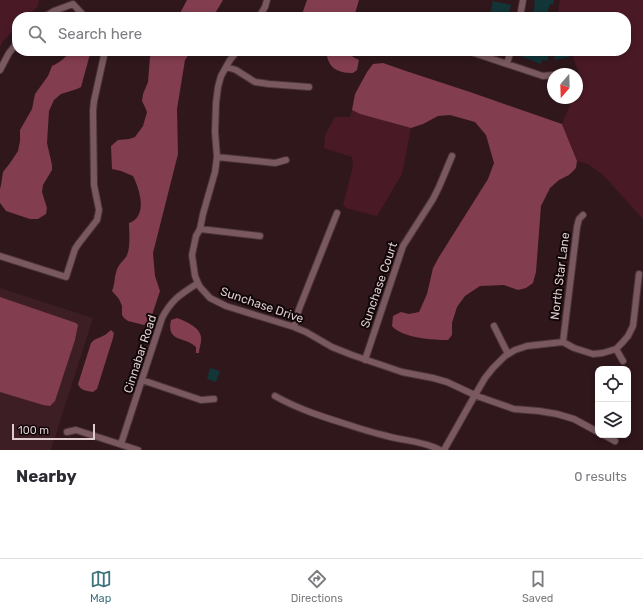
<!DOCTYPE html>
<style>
:root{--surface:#fff;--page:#f7f7f7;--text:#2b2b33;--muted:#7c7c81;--line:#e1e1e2;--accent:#3d737c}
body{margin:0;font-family:Rubik,sans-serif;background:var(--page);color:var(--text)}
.controls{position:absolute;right:12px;bottom:12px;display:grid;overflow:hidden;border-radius:8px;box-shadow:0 2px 6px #0003}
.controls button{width:36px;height:36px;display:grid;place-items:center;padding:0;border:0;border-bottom:1px solid var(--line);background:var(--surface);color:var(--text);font:20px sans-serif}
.compass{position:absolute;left:547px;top:68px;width:36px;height:36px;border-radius:50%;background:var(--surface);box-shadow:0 2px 6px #0003;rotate:199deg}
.scale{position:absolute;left:12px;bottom:10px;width:83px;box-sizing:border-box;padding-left:4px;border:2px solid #decccf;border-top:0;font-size:11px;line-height:14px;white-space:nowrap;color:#decccf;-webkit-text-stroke:3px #100608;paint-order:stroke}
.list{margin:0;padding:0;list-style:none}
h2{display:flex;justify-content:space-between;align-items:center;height:52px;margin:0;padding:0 16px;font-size:17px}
h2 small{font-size:13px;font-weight:400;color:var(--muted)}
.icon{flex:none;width:22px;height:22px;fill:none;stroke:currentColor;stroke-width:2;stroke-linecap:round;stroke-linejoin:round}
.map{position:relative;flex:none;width:643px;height:450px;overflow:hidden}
.search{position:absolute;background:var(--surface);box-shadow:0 2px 6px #0003;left:12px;right:12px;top:12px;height:44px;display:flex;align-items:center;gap:10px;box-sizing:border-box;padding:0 14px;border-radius:16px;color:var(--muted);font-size:15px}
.sheet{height:108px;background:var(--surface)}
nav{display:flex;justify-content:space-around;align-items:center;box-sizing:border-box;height:56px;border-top:1px solid var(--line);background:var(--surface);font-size:11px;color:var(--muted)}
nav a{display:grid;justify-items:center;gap:2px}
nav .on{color:var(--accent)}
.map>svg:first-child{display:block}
.built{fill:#3c1e24}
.green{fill:#491926}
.water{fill:#823d4e}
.building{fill:#123538}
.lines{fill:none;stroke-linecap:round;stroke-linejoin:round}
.street-casing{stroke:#4b3439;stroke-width:8}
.street{stroke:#79585f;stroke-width:6}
.labels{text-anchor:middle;stroke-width:4;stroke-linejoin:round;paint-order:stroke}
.street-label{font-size:12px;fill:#decccf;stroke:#100608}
</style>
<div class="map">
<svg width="643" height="450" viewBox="0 0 643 450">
<rect width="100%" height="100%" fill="#2f171c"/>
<path class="built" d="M0 288 93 318 51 450H0Z"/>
<path class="green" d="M0 0H39L38 6 27 17H17V27L4 40 0 47Z
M560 0H643V219L603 175 588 164 577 161 562 124 573 98H577L578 71 571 51H626V17H558V12Z
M352 110 360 114 411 128 402 174 377 216 346 208 343 205 353 166 352 157 324 148 325 135 335 117H350Z"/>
<path class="water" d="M187 0H223L213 17H178Z
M307 0H359L354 17H301Z
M71 51H89L90 54 81 87 77 89 61 94 54 100 49 111 47 143 52 165V170L43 185 42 192 47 208 46 214 38 219H30L6 211 0 203V189L1 185 3 172 10 163 18 151 20 141V130L32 109 35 94 48 76 52 66C59 63 66 57 71 51Z
M155 51H191L185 60 177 109 178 154 153 253 155 276 160 291 151 318 146 324 144 325 128 321 124 318 122 315V306L119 299 112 291C115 284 114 279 116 273 117 266 122 262 126 257 131 249 129 232 129 223 148 216 140 190 133 176L121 171 112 169 111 146 118 140 129 139 135 137 143 126 147 112 145 107 142 101 143 94 148 82 150 57Z
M326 51H348L353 57 359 60 357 70 353 73C337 73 328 68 326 51Z
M383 63 406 71 470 92 562 124 577 161 576 168 569 175 559 180 550 188 541 206 536 272 533 283 526 288 518 290 504 285 480 286 465 296 457 307 452 323V335L448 340C433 340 402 338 392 326L393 316 401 312 409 314 419 312 427 294 433 268 439 257 488 179 494 163 486 135 475 122 450 115 438 116 423 124 411 128 360 114 352 110 355 94 367 72 373 64Z
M0 297 76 323 78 325 75 340 55 401 50 406 43 405 0 392Z
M177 318C185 321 200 327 201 337 202 342 199 348 199 353H196V347C185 336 166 343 171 320Z
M111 330 114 333 113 338 97 389 93 392C86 391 80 390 78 384L91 343 94 340 105 335Z"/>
<path class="building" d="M535 0H554L553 5 550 4 546 17H532L535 5H534Z
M493 1 511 5 508 17H503L490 14Z
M521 51H550L547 61 542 60 541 64 520 56Z
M553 51H568L569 57 555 60Z
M210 368 220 371 216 382 207 379Z"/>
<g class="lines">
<g class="street-casing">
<path id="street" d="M44 17 54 11 73 4 85 17
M259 17 265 7 267 0
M520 17 523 0
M237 51 230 60 221 76 218 87 216 103 215 132 217 157 215 172 203 214 200 229 196 236 192 255 195 276 198 283 200 287 210 298 226 306 294 327 306 332 332 347 352 355 402 372 433 378 447 382 477 396 514 409 539 411 557 414 574 419 598 432
M468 51 543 76 553 75
M507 63 511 51
M227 67 236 70 255 82 269 84 309 87
M0 70 9 53 17 43
M217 157 275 163 286 160
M200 229 260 236
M0 256 66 277 75 249 79 243 97 220 99 210 94 185 93 111 94 101 105 51
M494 326 508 354
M294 327 299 309 337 213
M563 342 577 227 579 219 583 215
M616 349 623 361
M365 360 403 246 433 199 439 187 452 156
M142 380 201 400 214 399
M275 396C298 409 323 417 349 425 361 429 374 433 387 436 404 441 424 441 440 450
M67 432 76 430 138 450
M604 435 615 441
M121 444 162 318C172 299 181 294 198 283
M444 450 475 395 485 378 493 368 505 356 515 350 527 346 563 342 574 348 593 354 603 353 616 349 622 343 628 336 633 326 639 274"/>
</g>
<use href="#street" class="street"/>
</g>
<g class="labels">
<g class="street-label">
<text transform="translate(560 276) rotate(-83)" y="4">North Star Lane</text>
<text transform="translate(379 285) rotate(-71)" y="4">Sunchase Court</text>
<text transform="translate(262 305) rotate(19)" y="4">Sunchase Drive</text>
<text transform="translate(140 354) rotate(-72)" y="4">Cinnabar Road</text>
</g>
</g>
</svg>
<div class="controls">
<button><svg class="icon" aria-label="locate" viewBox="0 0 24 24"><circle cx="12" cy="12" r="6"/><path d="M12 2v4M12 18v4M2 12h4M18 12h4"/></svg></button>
<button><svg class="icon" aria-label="layers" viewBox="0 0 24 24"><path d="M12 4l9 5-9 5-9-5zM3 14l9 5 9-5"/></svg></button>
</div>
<svg class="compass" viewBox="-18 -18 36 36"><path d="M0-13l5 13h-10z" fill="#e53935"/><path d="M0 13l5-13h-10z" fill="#7c7c81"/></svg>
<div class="scale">100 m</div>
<div class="search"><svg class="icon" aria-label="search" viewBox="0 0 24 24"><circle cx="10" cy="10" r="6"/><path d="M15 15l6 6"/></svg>Search here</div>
</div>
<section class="sheet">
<h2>Nearby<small>0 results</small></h2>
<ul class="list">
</ul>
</section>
<nav>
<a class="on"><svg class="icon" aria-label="map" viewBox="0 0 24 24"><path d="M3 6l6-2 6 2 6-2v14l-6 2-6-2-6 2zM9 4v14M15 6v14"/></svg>Map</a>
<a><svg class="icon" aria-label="directions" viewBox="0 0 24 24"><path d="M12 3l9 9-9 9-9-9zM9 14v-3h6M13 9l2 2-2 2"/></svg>Directions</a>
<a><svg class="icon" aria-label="saved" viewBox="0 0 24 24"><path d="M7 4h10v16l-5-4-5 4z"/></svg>Saved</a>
</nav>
